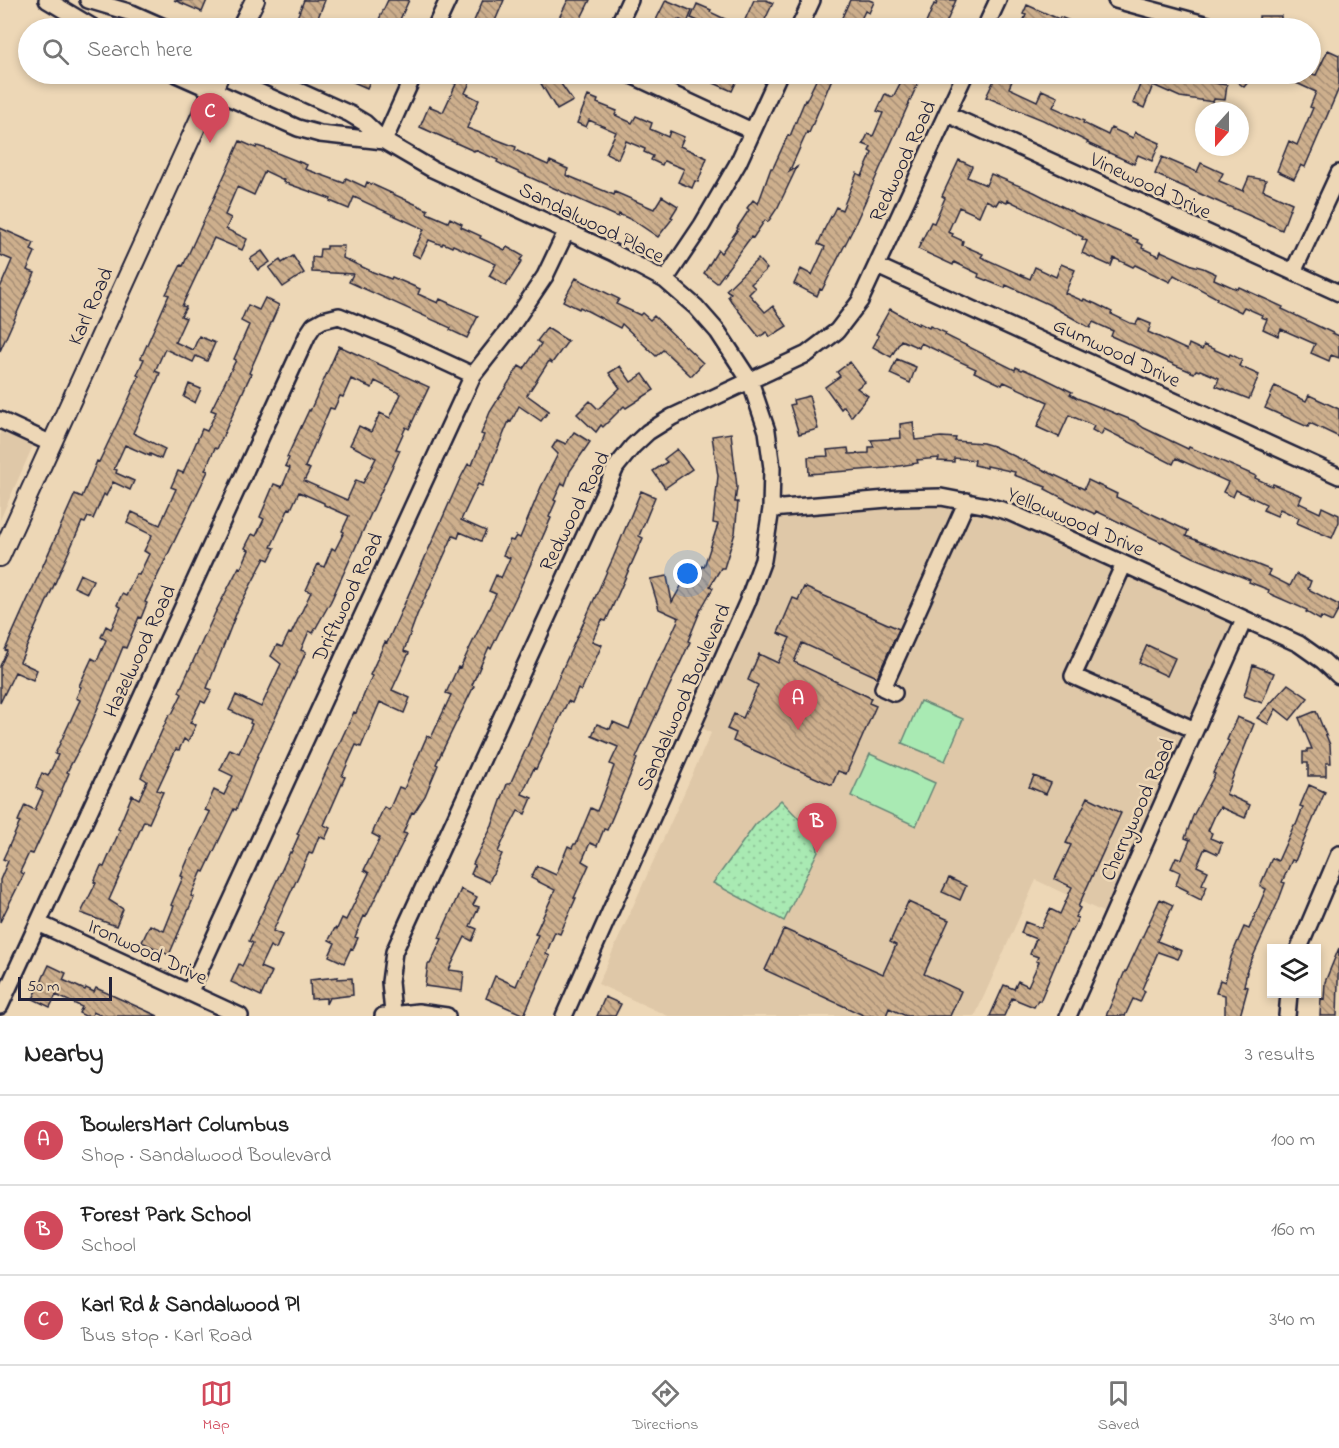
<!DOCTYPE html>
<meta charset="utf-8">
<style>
:root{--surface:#fff;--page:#f2f2f2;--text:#222;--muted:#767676;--line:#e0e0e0;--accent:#d1495b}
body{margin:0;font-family:"Indie Flower",sans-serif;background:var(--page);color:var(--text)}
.controls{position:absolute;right:18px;bottom:18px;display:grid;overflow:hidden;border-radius:0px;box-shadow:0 3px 9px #0003}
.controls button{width:54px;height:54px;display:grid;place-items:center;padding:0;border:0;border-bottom:2px solid var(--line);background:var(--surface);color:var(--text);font:30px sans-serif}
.compass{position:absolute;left:1195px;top:102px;width:54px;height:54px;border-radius:50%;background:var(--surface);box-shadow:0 3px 9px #0003;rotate:201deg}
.scale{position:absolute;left:18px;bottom:15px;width:94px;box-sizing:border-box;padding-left:6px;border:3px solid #22223b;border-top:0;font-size:16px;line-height:21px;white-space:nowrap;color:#22223b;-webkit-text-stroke:4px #edd7b6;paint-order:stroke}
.you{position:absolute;left:688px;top:574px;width:21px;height:21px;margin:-15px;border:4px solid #fff;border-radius:50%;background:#1a73e8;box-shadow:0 0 0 9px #1a73e833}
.badge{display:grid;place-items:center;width:39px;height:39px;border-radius:50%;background:var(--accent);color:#fff;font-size:20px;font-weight:700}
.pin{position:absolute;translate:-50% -50px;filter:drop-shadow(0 2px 3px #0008)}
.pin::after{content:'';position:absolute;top:32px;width:21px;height:18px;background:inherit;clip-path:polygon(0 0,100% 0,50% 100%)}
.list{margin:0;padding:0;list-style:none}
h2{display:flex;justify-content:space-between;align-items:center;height:78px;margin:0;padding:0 24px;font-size:26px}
h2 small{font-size:20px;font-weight:400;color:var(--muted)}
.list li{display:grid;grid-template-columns:39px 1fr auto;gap:18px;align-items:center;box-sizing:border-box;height:90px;padding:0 24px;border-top:2px solid var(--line)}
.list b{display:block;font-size:22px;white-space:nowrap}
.list p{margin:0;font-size:20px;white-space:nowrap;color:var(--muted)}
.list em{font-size:20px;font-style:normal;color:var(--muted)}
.icon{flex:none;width:33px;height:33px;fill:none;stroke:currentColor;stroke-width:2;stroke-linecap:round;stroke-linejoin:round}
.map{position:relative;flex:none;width:1339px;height:1016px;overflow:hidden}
.search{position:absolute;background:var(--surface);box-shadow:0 3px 9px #0003;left:18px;right:18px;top:18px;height:66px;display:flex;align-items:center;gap:15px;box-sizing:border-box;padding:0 21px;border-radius:33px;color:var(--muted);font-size:22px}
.sheet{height:348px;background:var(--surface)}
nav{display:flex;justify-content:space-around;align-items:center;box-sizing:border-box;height:84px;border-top:2px solid var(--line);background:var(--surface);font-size:16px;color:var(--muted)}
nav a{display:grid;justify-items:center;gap:3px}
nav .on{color:var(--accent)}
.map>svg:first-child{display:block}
.built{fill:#dfc8a8}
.green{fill:url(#green-dots);stroke:#668677;stroke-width:1.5}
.pitch{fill:#a9eab3;stroke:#668677;stroke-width:1.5}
.building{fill:url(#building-back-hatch);stroke:#22223b;stroke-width:1.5;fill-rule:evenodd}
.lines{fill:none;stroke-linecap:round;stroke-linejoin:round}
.minor-casing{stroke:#22223b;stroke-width:20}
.major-casing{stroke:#22223b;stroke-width:22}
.minor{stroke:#edd7b6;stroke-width:15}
.major{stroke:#edd7b6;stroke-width:18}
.labels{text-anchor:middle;stroke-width:5;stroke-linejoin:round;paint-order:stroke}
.street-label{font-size:21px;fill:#22223b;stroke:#edd7b6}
</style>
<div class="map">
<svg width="1339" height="1016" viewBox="0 0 1339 1016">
<defs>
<pattern id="green-dots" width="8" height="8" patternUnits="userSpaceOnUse" patternTransform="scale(1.5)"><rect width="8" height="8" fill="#a9eab3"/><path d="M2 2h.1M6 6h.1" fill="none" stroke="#91c89b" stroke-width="1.8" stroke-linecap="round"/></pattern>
<pattern id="building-back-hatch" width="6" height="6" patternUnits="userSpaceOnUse" patternTransform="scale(1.5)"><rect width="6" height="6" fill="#cdaf8d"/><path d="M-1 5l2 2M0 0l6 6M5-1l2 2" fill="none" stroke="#a68e74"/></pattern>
</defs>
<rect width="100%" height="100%" fill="#edd7b6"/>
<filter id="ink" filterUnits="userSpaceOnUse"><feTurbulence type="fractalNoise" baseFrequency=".0167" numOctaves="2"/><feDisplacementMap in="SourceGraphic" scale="12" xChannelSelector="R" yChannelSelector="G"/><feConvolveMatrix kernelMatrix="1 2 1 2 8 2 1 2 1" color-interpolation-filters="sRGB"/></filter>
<g filter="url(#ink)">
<path class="built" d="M0 413 40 430 0 520Z
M963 496 1245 618 1111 916 1036 880 975 1016H668L598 984 711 733 694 723 753 592 771 511Z"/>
<path class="green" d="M781 800 816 837 818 851 784 921 713 883 755 825Z"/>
<path class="pitch" d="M920 701 963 719 945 761 902 743Z
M870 754 935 783 916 826 851 796Z"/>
<path class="building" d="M174 0H207L202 12Z
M304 0H325L314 28 296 20Z
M388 0H409L396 28H375Z
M483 0H504L492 28H471Z
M568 0H590L576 28H554Z
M666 0 692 11 687 23 678 19 673 28H670L655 22Z
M754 0H766L773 3 761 28H752L743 24Z
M850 0H869L874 2 869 13 865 11 857 28H848L839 24Z
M938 0H956L944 28H924L934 4 936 5Z
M697 4 711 10 710 12 744 28H715L691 18Z
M1027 5 1059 19 1060 17 1087 28H1020L1026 15 1023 14Z
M1259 16H1281V28H1259Z
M1328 50 1339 55V88L1305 167 1301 165 1294 179 1277 171 1289 141 1297 145 1313 108 1310 107 1316 92 1292 81 1295 74H1312L1316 75Z
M335 74H373L367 88Z
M435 74H474L465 93 479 100 467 128 503 142 516 147 515 150 548 165 550 161 568 169 566 175 614 195 615 192 654 209 662 196 678 206 671 217 673 218 658 237 634 221 619 214 618 217 507 167 497 162 498 160 475 150 474 151 420 127 429 106 443 112 456 84Z
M554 74 573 101 557 110 540 82Z
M693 74H740L732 91Z
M819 74H834L809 133 807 132 789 172 797 167 778 207 768 222 765 220 753 238 751 237 717 283 704 273 718 250 721 253 738 229 737 228 749 210 747 208 753 200 758 204 771 168H773L788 135 790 136 805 100 806 101Z
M905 74H922L852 231 822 290 820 289 817 296 794 284 801 269 812 275 825 247 818 244 825 228 836 207 842 210 857 173 862 176 872 153 869 151 871 147 863 144 868 134 873 136 883 113 877 111 885 94 893 97Z
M997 74H1015L1009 88 1037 101 1042 90 1058 97 1053 107 1084 121 1083 123 1108 135 1111 128 1133 138 1135 132 1160 143 1152 161 1138 155 1134 164 1087 143 1088 142 1043 120 986 97Z
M1144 74H1182L1181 78 1227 85 1225 100 1214 99 1213 102 1180 97 1153 85 1144 108 1133 103Z
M1227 74H1255L1244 87Z
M588 96 598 100 597 103 617 111 615 115 632 123 636 116 652 123 650 129 668 137 670 131 684 137 680 146 707 158 698 182 695 181 692 188 678 182 684 169 664 161 662 165 651 160 653 156 644 152 645 149 626 141 618 159 606 153 616 132 589 120 586 127 577 123Z
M240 141 256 148 257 146 267 149 307 165 305 169 344 183 346 178 365 187 367 182 428 210 427 213 448 222 450 218 462 224 461 227 481 236 480 238 505 250 507 247 523 256 520 260 522 261 506 286 489 276 496 264 453 245 452 247 443 243 442 245 429 240 420 258 412 254 424 229 354 197 349 209 330 201 331 199 283 182 284 180 265 171 254 195 237 187 225 215 231 218 226 229 247 239 242 250 214 238 182 306 186 307 181 316 186 318 175 342 193 350 199 336 215 343 207 361 196 356 193 362 165 349 155 371 160 373 156 383 133 433 165 449 161 459 150 454V456L125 445 114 469 117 470 116 473 134 481 130 490 113 482 106 496 104 494 93 519 88 517 85 523 82 522 20 662 37 670 33 680 15 672 0 703V666L7 651 5 650 75 494 82 497 97 461 99 462 128 401 139 376 137 375 144 359 141 358 169 295 166 294 181 265 183 266Z
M1162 157 1197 172 1201 163 1223 173 1219 181 1243 191 1249 177 1266 180 1263 190 1292 203 1282 230 1155 174Z
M959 160 972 166 967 177 986 185 991 174 1034 192 1079 215 1138 240 1137 242 1143 245 1142 248 1159 256 1161 251 1192 265 1203 268 1216 274 1214 279 1232 287 1238 289 1239 287 1283 307 1282 309 1339 336V358L1331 355 1329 361 1311 353 1315 344 1281 329 1278 336 1263 329 1267 319 1261 317 1262 315 1244 307 1241 312 1216 300 1217 298 1174 275 1170 282 1135 265 1133 267 1114 258 1111 266 1082 253 1087 241 1082 239 1083 237 1008 200 1007 203 999 200 996 205 986 200 979 216 959 207 948 232 953 234 952 236 963 241 962 245 983 254 981 257 1030 279 1035 267 1056 277 1061 264 1075 270 1065 293 1083 301 1084 299 1096 304 1112 312 1111 314 1130 323 1136 324 1139 319 1151 324 1148 332 1187 350 1189 344 1202 350 1204 345 1229 356 1230 354 1242 360 1239 366 1259 375 1249 399 1216 386 1219 378 1200 370 1199 371 1196 370 1194 373 1175 365 1111 336 1113 331 1093 322 1090 328 1048 304 1006 285 1005 288 995 284 978 277 979 274 954 262 953 265 918 249 931 222 934 223 945 198 942 196Z
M0 228 34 243 31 250 35 252 27 270 35 273 0 351V288L12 260 0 255Z
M327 246H344L343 258 373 272 391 279 392 277 420 289 418 294 438 303 440 299 478 316 467 338 450 330 451 328 349 282 353 274 312 272V257L319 258 320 249H327Z
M262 251 270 262 258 270 250 259Z
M293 256 304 273 283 287 269 268 280 260 282 263Z
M758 259 767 269 751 284 755 288 749 294 765 312 773 306 787 326 770 337 767 332 759 337 731 301 728 296 731 293 726 290Z
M576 278 619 299 616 304 640 315 642 313 650 320 654 316 703 363 691 376 663 350 656 356 622 324 620 328 580 307 579 309 563 301Z
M265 298 279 305 249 373 251 374 217 449 215 448 205 470 208 471 145 602 147 603 141 618 139 617 126 648 123 647 87 734 67 772 69 773 46 826 33 854 29 853 20 872 24 874 0 922V880L8 861 3 859 20 822 18 821 25 805 35 810 43 792 36 788 42 773 48 776 58 755 55 754 80 700 76 698 81 687 79 686 92 658 97 661 106 640 101 637 106 626 111 629 121 607 117 605 122 594 126 596 136 574 139 575 149 554 144 551 152 535 127 523 132 512 160 525 176 489 171 487 178 471 183 473 202 429 207 431 216 412 211 410 236 360 234 359 249 325 241 321 248 305 259 310Z
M890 309 918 325 919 323 929 328 930 326 946 333 945 335 1015 370 1016 367 1022 370 1023 369 1042 377 1072 392 1070 394 1077 398 1134 421 1144 428 1188 449 1189 447 1256 476 1255 478 1272 486 1273 484 1302 496 1299 503 1320 513 1322 507 1339 515V522L1332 538 1297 523 1299 518 1280 509 1277 516 1263 510 1266 504 1236 490 1233 497 1223 492 1228 482 1176 458 1173 464 1104 429 1101 435 1092 430 1094 426 1069 415 1059 437 1037 427 1048 402 1004 382 1002 385 974 372 976 369 921 343 919 348 901 340 891 357 873 347 879 336 876 334Z
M547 328 568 341 552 363 549 361 527 395 549 411 541 421 519 406 511 422 509 421 482 486 478 484 461 520 486 531 481 541 460 532 458 538 453 536 417 615 404 651 409 653 392 690 410 698 404 713 380 702 361 747 356 745 342 776 345 777 324 825 330 828 325 839 319 836 312 854 309 853 273 931 282 935 276 949 270 946 260 967 272 972 261 996 231 982 239 964 242 966 253 943 249 941 290 852 291 853 299 835 297 834 354 712 356 713 372 676 370 675 385 642 387 643 459 481 468 464 472 465 484 435 481 434 490 412 519 366 524 369 541 344 537 341Z
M339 346 429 387 409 429 406 427 396 449 400 450 331 601 313 633 309 631 301 650 306 652 259 753 236 810 234 809 204 872 202 871 191 896 194 897 169 955 142 942 150 925 164 931 174 906 171 905 183 877 181 876 188 859 210 812 205 810 214 790 224 795 233 776 220 770 230 749 239 753 252 724 250 723 251 720 229 710 236 695 261 707 281 664 271 656 277 645 282 647 289 633 291 634 311 592 306 590 318 564 324 567 332 548 335 550 344 532 342 531 349 516 324 505V503L299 492 291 509 289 508 271 547 275 548 269 560 265 558 238 609 207 688 212 690 205 703 201 701 190 723 196 725 188 742 184 739 179 750 176 749 157 790 163 792 149 823 144 821 109 900 123 909 116 926 81 913 96 883 94 882 101 866 104 867 113 846 120 830 118 829 132 795 139 799 147 781 141 777 169 715 172 714 182 694 179 692 216 611 239 567 241 568 249 550 245 548 252 534 256 536 264 519 260 517 274 484 282 487 290 468 285 466 289 458 287 457 309 410 310 411ZM351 379 372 388 375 381 401 394 390 418 380 413 371 432 359 426 350 445 376 458 363 483 356 480 347 500 304 481 310 469 305 467 330 408 334 409 340 396 343 397Z
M897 359 916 367 910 383 890 374Z
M850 362 865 382 857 388 868 396 851 417 844 406 841 409 825 387 840 376 837 372Z
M620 366 631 382 643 374 654 390 626 408 624 406 603 427 601 425 596 432 577 414 590 401 598 409 620 388 609 373Z
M189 384 201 389 195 403 184 397Z
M1275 386 1306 401 1309 395 1339 409V437L1310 423 1308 427 1265 408Z
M809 396 818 429 799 434 790 405 794 404 793 400Z
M913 422 915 440 941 437 956 438 955 441 983 443 993 446 1084 489 1088 480 1117 494 1116 497 1188 531 1186 536 1270 570 1268 575 1290 586 1296 574 1311 581 1308 589 1339 605V609L1332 622 1321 617 1320 620 1306 612 1307 610 1268 593 1269 590 1249 582 1250 580 1193 557 1162 541 1161 542 1096 511 1095 514 1082 508 1045 489 1046 487 1014 475 1015 472 987 466V468L974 465 975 460 954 458V462L938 461 939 458 917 460 918 463 887 468 809 474 808 457 828 456 827 450 848 448 849 454 869 453V447H874L871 440 901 438 900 424Z
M574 432 590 442 570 471 565 485 562 483 554 500 556 501 549 517 551 518 517 595 491 649 489 647 472 685 474 686 436 764 438 765 425 796 414 813 412 812 403 833 407 834 400 848 366 917 364 916 355 937 358 938 353 949 351 948 344 963 329 956 335 943 329 940 335 928 337 929 342 918 346 920 369 873 364 870 380 838 372 834 384 807 389 810 399 787 404 789 427 736 431 738 451 695 446 693 458 667 460 668 496 594 489 591 496 575 501 578 510 558 503 555 510 540 513 541 516 536 520 538 541 487 558 454 552 448 557 440 566 444Z
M731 433 737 487 735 502H738L735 533 724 568H721L710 586 713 588 701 609 688 641 690 642 636 758 637 759 607 830 604 829 597 846 590 843 582 861 589 865 574 898H576L560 934 555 932 546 954 550 956 524 1015 486 998 495 976 516 986 538 935 535 934 555 890 531 878 537 866 556 875 568 846 572 848 574 844H576L591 808 597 811 604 794 614 766 610 764 618 747 592 736 597 724 610 729 613 722 629 729 656 664 665 649 679 618 659 609 650 579 667 576 672 602 688 574 695 578 702 566 704 567 718 524 713 523 718 476 712 436Z
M677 449 692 469 665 488 653 471 667 462 664 459Z
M641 491 655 497 639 536 643 538 606 621 602 620 592 641 602 645 581 691 578 689 572 703 568 701 536 769 534 768 522 794 532 798 525 814 518 811 508 830 498 852 502 854 489 882 471 874 475 865 473 864 492 826 507 784H510L613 558Z
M80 574 93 580 87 593 74 587Z
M804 587 899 629 877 677 802 643 794 662 871 698 869 703 876 706 846 774 838 771 832 785 733 741 736 733 727 729 734 714 743 718 758 685 748 680 759 654 778 663 790 638 778 633 793 598 798 600Z
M1147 645 1175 658 1167 676 1139 663Z
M1253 665 1274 673 1262 703 1244 696Z
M1288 684 1308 698 1290 720 1276 709 1268 724 1257 718Z
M1316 711 1330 745 1331 763H1326V776H1308V763H1303V752H1307V749H1312L1299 718Z
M1237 717 1254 724 1226 794 1250 805 1245 818 1220 807 1216 813 1208 831 1212 833 1210 838 1222 843 1218 854 1205 848 1197 866 1208 871 1202 884 1207 886 1201 900 1187 893 1188 891 1176 885 1180 872 1171 868 1176 857 1182 859 1190 840 1185 838 1193 816 1215 774 1213 773 1229 741 1227 740Z
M1034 776 1051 783 1046 794 1029 787Z
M1309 785 1325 792 1295 861 1292 860 1282 882 1285 883 1278 902 1246 972H1247L1244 986 1248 987 1240 1016H1225V995L1216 993 1220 980 1225 982 1231 957 1244 927 1249 929 1266 889 1260 886 1272 858 1278 861 1294 825H1296L1303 807 1300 806Z
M1088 797 1121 813 1078 907 1080 908 1075 917 1078 918 1072 931 1070 930 1040 1001 1038 1000 1034 1007 1012 998 1004 1016H990L1004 985 1014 989 1018 981 1028 986 1039 962 1036 961 1038 957 1030 954 1036 939 1021 933 1025 922 1041 928 1050 909 1060 914 1072 887 1055 879 1071 845 1066 843Z
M949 878 966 886 960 900 942 892Z
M461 889 477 897 473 905 479 907 470 926 477 929 472 941 465 937 449 970 464 972 462 991 425 986 428 964H430L442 939 439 938Z
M1160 899 1173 905 1157 941 1182 951 1178 959 1158 952 1142 989 1145 991 1140 1002 1133 999 1125 1016H1106L1125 971 1126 972Z
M908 902 949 920 924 974 961 991 950 1016H906L889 1008 886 1016H865L765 970 784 929 883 974 896 945 890 942Z
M1339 948 1337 1016H1320L1321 998 1324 999 1325 982Z
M49 965 66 973 63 980 85 990 86 988 94 992 96 988 158 1016H102L93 1012 92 1016H85L79 1013 82 1007 56 995 50 1007 33 999Z
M338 977 337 979 352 978 353 995 329 998 326 1004V998L311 999 310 980Z
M605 997 621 1004 615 1016H597Z"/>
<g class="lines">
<g class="minor-casing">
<path id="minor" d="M47 0 94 28
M88 0 132 13 166 28
M1116 0 1208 25
M435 28 448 0
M617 28 630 0
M799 28 812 0
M985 28 998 0
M176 74 298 128 320 134 384 141
M261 74 350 114 365 123 384 141 432 169 614 253 665 280 696 307 718 332 750 381 767 431 772 468 771 509 763 560 747 603 564 1016
M629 74 752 131
M947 114 1339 293
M384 141 414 74
M877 266 1339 476
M1293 272 1339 173
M665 280 702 225 738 163 779 74
M0 420 52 444
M771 509 899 498 941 497 988 506 1009 512 1065 537 1299 644 1323 661 1339 676
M1124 564 1073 676 1195 730
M894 693 883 688 967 501
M38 923 240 1016
M1299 948 1339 854
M189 993 473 375 510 328 545 276 566 232
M0 1006 308 334 314 325 323 320 339 316 393 338 473 375
M393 1013 390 982 394 952 616 467 633 446 648 432 672 417 807 354 837 331 860 301 965 74
M383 1016 418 1012 447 1016
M1068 1016 1244 620
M1287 1016 1289 994"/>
</g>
<g class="major-casing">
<path id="major" d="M241 28 255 0
M0 557 220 74"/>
</g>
<use href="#minor" class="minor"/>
<use href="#major" class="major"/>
</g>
</g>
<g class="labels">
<g class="street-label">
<text transform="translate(902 161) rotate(-65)" y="7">Redwood Road</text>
<text transform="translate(1151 185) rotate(25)" y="7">Vinewood Drive</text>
<text transform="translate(592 222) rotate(26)" y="7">Sandalwood Place</text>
<text transform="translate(90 306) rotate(-66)" y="7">Karl Road</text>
<text transform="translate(1117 352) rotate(25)" y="7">Gumwood Drive</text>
<text transform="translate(574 511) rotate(-63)" y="7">Redwood Road</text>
<text transform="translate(1076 521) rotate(23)" y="7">Yellowwood Drive</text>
<text transform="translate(347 597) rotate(-65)" y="7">Driftwood Road</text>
<text transform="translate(139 651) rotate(-65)" y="7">Hazelwood Road</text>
<text transform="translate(683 697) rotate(-66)" y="7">Sandalwood Boulevard</text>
<text transform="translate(1137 809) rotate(-66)" y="7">Cherrywood Road</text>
<text transform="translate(148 951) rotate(25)" y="7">Ironwood Drive</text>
</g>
</g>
</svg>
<div class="controls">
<button><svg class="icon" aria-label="layers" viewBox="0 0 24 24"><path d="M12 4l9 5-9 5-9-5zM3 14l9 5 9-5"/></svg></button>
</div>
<svg class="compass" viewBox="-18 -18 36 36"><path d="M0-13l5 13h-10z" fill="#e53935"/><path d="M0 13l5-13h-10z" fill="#767676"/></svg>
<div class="scale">50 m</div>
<div class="you"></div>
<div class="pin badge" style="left:798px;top:730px">A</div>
<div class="pin badge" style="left:817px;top:853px">B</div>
<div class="pin badge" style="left:210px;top:143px">C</div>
<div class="search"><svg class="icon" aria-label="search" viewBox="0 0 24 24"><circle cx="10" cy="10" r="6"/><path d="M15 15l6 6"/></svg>Search here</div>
</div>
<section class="sheet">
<h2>Nearby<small>3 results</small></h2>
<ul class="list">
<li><span class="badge">A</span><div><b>BowlersMart Columbus</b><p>Shop · Sandalwood Boulevard</p></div><em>100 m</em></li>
<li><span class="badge">B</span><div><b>Forest Park School</b><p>School</p></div><em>160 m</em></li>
<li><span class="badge">C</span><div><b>Karl Rd &amp; Sandalwood Pl</b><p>Bus stop · Karl Road</p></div><em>340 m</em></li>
</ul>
</section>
<nav>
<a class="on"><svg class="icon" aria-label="map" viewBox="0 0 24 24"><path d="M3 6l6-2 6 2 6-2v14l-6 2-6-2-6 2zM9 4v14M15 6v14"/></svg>Map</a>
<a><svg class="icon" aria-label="directions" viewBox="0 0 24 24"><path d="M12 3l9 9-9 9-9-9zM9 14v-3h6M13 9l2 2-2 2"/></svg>Directions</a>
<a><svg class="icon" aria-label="saved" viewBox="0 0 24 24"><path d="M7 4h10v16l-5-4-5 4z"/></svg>Saved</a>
</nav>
